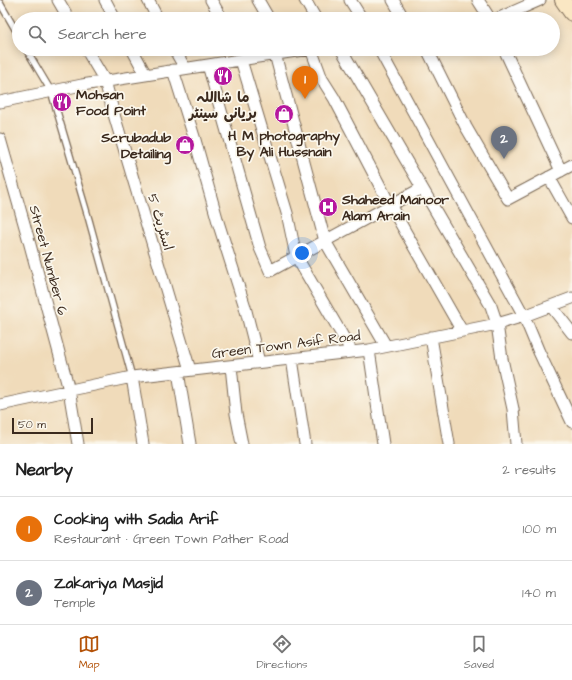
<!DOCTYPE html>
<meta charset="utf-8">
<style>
:root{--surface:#fff;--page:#f6f6f6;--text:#222;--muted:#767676;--line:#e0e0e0;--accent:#b45309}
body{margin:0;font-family:"Architects Daughter","Playpen Sans Arabic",sans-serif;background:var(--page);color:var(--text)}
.scale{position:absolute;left:12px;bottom:10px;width:81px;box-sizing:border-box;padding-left:4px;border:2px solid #3b2a1e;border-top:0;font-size:11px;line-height:14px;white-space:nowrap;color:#3b2a1e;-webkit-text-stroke:3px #fbf7ec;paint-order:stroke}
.you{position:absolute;left:302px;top:253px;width:14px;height:14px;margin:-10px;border:3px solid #fff;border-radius:50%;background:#1a73e8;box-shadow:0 0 0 6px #1a73e833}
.badge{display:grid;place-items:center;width:26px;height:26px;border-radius:50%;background:var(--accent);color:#fff;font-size:13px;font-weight:700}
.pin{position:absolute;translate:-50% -33px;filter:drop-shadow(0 1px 2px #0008)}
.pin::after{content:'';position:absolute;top:21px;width:14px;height:12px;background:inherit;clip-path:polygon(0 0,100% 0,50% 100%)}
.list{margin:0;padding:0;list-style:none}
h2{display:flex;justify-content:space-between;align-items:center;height:52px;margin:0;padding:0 16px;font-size:17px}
h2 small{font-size:13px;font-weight:400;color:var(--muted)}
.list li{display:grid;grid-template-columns:26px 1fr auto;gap:12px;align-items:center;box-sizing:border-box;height:64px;padding:0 16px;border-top:1px solid var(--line)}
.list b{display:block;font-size:15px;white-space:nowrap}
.list p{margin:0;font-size:13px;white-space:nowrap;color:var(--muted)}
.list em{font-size:13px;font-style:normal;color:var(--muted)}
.icon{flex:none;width:22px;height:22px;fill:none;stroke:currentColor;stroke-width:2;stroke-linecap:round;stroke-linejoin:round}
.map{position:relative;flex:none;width:572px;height:444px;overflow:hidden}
.search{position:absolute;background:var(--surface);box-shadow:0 2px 10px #0003;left:12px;right:12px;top:12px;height:44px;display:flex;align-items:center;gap:10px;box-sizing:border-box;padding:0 14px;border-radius:22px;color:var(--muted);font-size:15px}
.sheet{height:180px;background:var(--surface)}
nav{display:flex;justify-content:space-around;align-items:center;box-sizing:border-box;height:56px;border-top:1px solid var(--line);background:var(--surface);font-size:11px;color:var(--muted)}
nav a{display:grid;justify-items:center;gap:2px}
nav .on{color:var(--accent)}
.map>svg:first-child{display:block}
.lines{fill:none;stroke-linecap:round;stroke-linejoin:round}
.lane-casing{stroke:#7a6855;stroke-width:8}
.street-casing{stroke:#7a6855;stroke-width:13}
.secondary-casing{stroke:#7a6855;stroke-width:18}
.lane{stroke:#fff;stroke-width:5.5}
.street{stroke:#fff;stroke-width:11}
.secondary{stroke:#fae7c3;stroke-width:16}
.labels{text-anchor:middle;stroke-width:3.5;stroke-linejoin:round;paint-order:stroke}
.poi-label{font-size:14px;font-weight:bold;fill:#3b2a1e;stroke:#fbf7ec;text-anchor:start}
.street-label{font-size:14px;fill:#3b2a1e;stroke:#fbf7ec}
</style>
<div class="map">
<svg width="572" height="444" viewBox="0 0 572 444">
<rect width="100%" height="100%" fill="#fbf7ec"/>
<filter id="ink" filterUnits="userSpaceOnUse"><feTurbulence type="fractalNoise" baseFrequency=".025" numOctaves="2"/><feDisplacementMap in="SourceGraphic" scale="8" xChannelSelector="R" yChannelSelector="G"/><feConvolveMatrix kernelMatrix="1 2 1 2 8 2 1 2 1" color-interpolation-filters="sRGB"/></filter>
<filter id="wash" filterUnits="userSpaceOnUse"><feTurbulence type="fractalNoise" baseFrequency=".012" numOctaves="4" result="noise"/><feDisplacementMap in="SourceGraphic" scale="16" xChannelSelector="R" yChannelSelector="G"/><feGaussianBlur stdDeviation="0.9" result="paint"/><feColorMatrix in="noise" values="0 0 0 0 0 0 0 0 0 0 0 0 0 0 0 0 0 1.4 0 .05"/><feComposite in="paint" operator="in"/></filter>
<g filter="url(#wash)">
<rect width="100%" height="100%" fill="#f0dbba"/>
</g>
<g filter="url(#ink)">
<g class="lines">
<g class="lane-casing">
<path id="lane" d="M0 3 19 36
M26 49 51 91 89 220 132 377"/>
</g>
<g class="street-casing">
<path id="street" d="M58 0 69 19
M105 0 115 19
M148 0 158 19
M211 0 222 19
M258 0 269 19
M305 0 316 19
M350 0 362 19
M393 0 404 19
M478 0 490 19
M497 19 540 0
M86 49 105 81 115 118 190 370
M132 49 146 75
M174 49 185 68
M311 49 322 79 334 98 390 205 462 331
M341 49 491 306 497 324 502 359 513 409 516 444
M379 49 524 316 539 352 572 422
M427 49 466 127 508 199 572 165
M504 49 561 171
M275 54 325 241 386 346
M241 60 287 213 296 256 352 352
M208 65 260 248 270 271 422 188
M173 70 195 140 218 222 245 307 259 362
M0 102 82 85 309 49
M0 139 29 241 69 390 78 444
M549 177 572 218
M551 306 572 333
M431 337 449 444
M369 350 383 444
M292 359 305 444
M231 366 236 414 242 444
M178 372 190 444
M132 377 143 444
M0 405 132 377 369 350 497 324 524 316 572 298"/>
</g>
<g class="secondary-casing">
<path id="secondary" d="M563 0 572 13"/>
</g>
<use href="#lane" class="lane"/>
<use href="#street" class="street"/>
<use href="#secondary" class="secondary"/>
</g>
</g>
<defs>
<g id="restaurant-disc" transform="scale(1)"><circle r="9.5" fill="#b5179e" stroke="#fbf7ec"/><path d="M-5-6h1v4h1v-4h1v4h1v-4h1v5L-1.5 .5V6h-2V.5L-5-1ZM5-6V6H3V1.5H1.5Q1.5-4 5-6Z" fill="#fff"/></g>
<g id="shop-disc" transform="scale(1)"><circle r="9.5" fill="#b5179e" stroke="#fbf7ec"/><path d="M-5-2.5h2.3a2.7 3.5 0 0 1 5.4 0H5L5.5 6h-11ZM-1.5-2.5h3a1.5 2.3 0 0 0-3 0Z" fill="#fff"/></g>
<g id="hospital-disc" transform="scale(1)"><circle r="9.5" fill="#b5179e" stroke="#fbf7ec"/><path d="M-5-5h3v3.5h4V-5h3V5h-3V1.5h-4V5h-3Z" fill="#fff"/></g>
</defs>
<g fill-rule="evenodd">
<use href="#restaurant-disc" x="223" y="76"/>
<use href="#restaurant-disc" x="62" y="102"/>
<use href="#shop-disc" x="284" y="114"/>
<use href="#shop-disc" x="185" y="145"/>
<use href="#hospital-disc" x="328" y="207"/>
</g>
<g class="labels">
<g class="poi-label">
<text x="76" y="99">Mohsan<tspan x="76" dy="16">Food Point</tspan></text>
<text x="223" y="102" text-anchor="middle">ما شااللہ<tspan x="223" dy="16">بریانی سینٹر</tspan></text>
<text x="284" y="140" text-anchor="middle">H M photography<tspan x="284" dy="16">By Ali Hussnain</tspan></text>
<text x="171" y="142" text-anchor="end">Scrubadub<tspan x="171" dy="16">Detailing</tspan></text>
<text x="342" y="204">Shaheed Manoor<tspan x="342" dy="16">Alam Arain</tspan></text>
</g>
<g class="street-label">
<text transform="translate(161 222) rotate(73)" y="5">اسٹریٹ 5</text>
<text transform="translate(49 260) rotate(75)" y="5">Street Number 6</text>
<text transform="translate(286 344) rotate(-7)" y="5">Green Town Asif Road</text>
</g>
</g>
</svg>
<div class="scale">50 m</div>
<div class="you"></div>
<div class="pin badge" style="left:305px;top:99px;background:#e8710a">1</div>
<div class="pin badge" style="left:504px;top:159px;background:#6b7280">2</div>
<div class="search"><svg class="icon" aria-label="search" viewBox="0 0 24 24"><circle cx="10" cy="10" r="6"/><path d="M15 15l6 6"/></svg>Search here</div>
</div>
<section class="sheet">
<h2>Nearby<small>2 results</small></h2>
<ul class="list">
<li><span class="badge" style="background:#e8710a">1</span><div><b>Cooking with Sadia Arif</b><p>Restaurant · Green Town Pather Road</p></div><em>100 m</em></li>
<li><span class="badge" style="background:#6b7280">2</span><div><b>Zakariya Masjid</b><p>Temple</p></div><em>140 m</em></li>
</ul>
</section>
<nav>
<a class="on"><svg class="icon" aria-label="map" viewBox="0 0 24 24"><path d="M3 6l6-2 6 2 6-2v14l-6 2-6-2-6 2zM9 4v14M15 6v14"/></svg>Map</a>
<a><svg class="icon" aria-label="directions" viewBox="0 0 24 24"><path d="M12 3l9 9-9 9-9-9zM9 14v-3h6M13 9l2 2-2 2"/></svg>Directions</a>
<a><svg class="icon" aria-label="saved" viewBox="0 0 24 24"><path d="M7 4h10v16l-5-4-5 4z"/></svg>Saved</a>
</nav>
